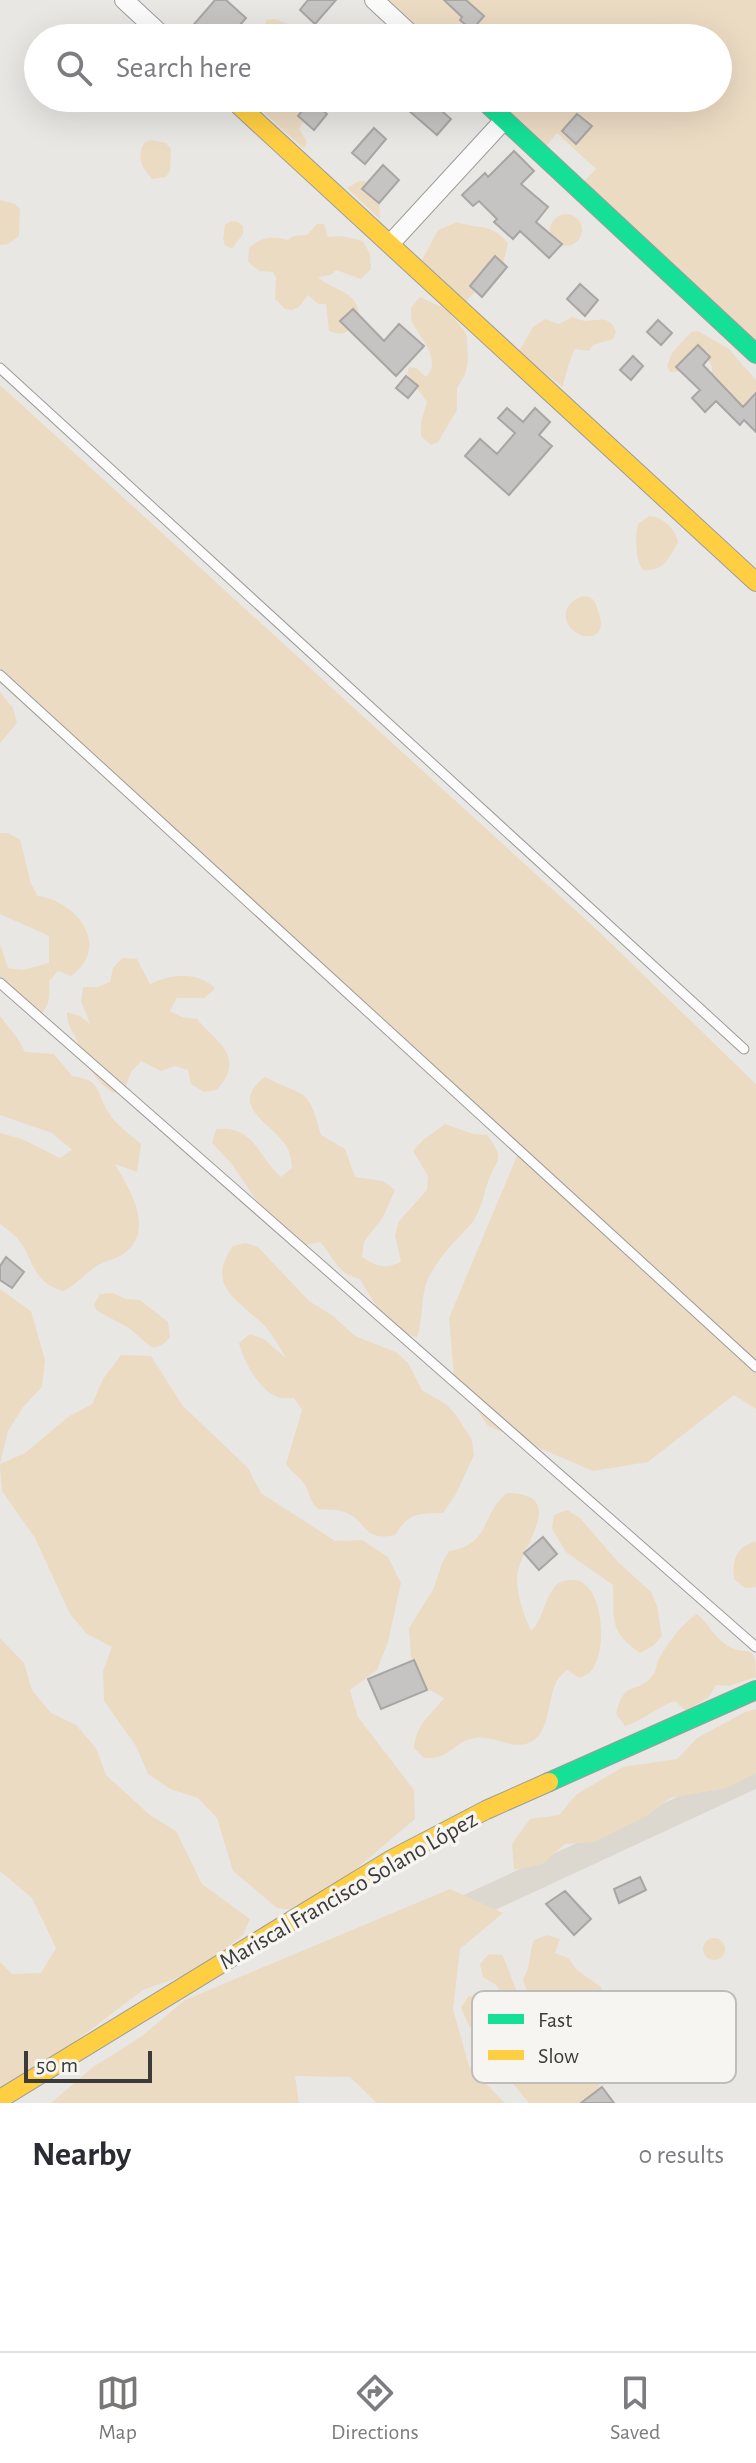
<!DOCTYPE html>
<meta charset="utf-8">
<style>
:root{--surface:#fff;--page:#f2f2f3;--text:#2b2b33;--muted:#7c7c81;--line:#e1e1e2;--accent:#797776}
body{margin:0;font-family:"Alegreya Sans",sans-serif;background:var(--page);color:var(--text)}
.scale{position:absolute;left:24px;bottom:20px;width:128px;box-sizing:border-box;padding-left:8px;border:4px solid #3c3b3a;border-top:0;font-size:22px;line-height:28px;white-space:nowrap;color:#3c3b3a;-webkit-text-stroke:6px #f7f5f1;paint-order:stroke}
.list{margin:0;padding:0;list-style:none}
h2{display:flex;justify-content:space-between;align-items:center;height:104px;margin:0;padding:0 32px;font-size:34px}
h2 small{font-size:26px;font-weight:400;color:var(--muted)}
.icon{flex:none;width:44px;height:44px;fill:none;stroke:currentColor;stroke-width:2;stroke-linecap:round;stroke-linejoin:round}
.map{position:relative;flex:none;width:756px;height:2103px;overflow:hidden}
.search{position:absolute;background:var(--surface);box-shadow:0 8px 32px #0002;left:24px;right:24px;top:24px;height:88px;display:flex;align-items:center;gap:20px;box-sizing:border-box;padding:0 28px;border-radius:44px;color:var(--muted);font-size:30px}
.sheet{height:248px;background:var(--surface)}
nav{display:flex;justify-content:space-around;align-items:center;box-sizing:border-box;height:112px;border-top:2px solid var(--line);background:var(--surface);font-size:22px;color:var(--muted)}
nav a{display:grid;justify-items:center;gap:4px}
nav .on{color:var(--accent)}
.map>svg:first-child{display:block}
.built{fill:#dcd8d0}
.green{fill:#ecdbc3}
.building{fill:#c6c4c2;stroke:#a8a6a4;stroke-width:2}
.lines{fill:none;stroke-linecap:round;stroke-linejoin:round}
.lane-casing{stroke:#9d9c9a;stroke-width:11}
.street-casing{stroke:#9d9c9a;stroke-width:20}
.fast-casing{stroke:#9d9c9a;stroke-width:20}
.slow-casing{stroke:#9d9c9a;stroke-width:20}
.lane{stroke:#fcfbfb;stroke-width:9}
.street{stroke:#fcfbfb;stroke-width:18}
.fast{stroke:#16e098;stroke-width:18}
.slow{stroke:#ffcf43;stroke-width:18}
.labels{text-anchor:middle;stroke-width:7;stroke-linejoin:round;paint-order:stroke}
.street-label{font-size:24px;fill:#3c3b3a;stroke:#f7f5f1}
.key{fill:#f7f5f1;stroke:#bfbdba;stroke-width:2}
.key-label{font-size:22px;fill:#3c3b3a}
</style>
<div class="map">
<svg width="756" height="2103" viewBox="0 0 756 2103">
<rect width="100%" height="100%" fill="#e9e7e4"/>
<path class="built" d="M756 1761V1789L79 2103 315 1963Z"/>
<path class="green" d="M387 0H756V361L581 184 596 169 557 133 541 153 486 98H718V38H425Z
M274 19 289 24 297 38H259L267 20Z
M248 98H305L309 110 299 129 307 142 304 149Z
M152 140 166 143 171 149 170 171 166 177 152 179C141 167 136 156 145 142Z
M359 181H366L379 198 380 219 347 188Z
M0 200 15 204 20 209 19 236 8 244 0 245Z
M550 230a16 16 0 1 1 32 0a16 16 0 1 1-32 0Z
M231 221 238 222 243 226V234L232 249 225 245 223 239 225 225Z
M457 222C480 230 490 222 508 243L503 264 461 306 422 260 438 230Z
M317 224H324L328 237 342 236 363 241 370 254 371 269 361 279 336 270 331 275 318 277C332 291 359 290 359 317 359 325 355 328 348 331 341 335 337 334 329 331L326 304H318L308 295 299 307 292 310 285 309 275 299 276 278 273 272 259 271 248 262 249 248C261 237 272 236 288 240L293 236 307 235Z
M420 297 446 309 464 330 467 337 468 361 465 375 457 388V410L438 442 431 445 421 436V422L427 402 407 374 409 367 416 368 426 377C443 360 419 337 412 322 411 320 411 310 411 308Z
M572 317C574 318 584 321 586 321 600 320 610 315 616 332L613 339 593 345 589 351 575 349C572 353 563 383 563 387L518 353 533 327 545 319 559 324Z
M698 331 729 349 756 380V407L731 416 726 412 729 392H722L707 378 712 374V367L709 361 702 359 684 371 670 372 667 366 672 353 691 332Z
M0 385 596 929 756 1084V1409L734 1395 648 1462 593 1471 488 1426 454 1377 449 1318 519 1151 0 672Z
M649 516C662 516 676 529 678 542 669 558 664 572 643 570 635 561 635 536 638 524Z
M584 596C592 597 594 599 597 607 598 612 602 620 601 625 598 644 574 636 568 624 561 610 571 599 584 596Z
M0 692 13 708 17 723 0 743Z
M0 833H7L20 839 31 884 38 896C77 901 112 947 71 976L58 971 49 981C50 999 50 1008 35 1019L0 984V944L8 968 22 970 49 963V936L0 914Z
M122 958 137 959 150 984C173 974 195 971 215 988L205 998H177L170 1011 182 1017 197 1019C218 1044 246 1056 217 1090L204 1092 191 1084 188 1070 175 1066 161 1071 141 1061 131 1072 126 1086 113 1093C93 1079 86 1063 77 1041 72 1028 67 1028 67 1012L80 1016 90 1024 81 1001 83 987H97L110 982 113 968Z
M0 1016 18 1039 25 1052 54 1054 72 1076C103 1080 95 1092 109 1113 116 1125 131 1135 141 1144L137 1172 115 1164C130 1191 157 1231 122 1255 115 1259 106 1261 98 1265 85 1273 77 1285 63 1291 29 1281 35 1257 16 1237 11 1232 5 1228 0 1224V1133L22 1139 60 1158 72 1150 52 1133 0 1115Z
M265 1077C305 1098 308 1085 321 1135L345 1149 355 1177 383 1181 395 1190 383 1217 364 1242 362 1257C377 1267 385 1269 401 1262L395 1235 399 1221 427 1190 428 1176 413 1151 423 1140 445 1124 473 1134 487 1135C508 1162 494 1160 487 1185 483 1198 480 1213 471 1224 455 1242 440 1255 429 1277 420 1294 424 1318 417 1337 390 1332 373 1302 360 1279 335 1273 336 1259 320 1242L305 1245 263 1210 231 1163 212 1143 216 1129C256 1126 256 1155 281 1177L292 1168C291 1158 290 1151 284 1143 268 1122 228 1104 265 1077Z
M246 1243 258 1247 309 1301 333 1316 355 1336 396 1352 408 1363 422 1390 447 1405 456 1415 472 1440 474 1455 456 1494 443 1513C416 1514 410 1512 395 1535 362 1543 367 1519 344 1512 336 1509 326 1510 318 1509 307 1497 311 1495 305 1485 302 1479 291 1472 286 1464L302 1410 294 1398C289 1398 285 1399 281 1398 261 1394 243 1361 239 1343L250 1334 264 1339 286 1358C279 1347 273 1335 265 1326 240 1301 204 1287 233 1246Z
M0 1289 31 1311 45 1360 42 1387 23 1407 8 1431 0 1464 25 1453 68 1417 92 1404 103 1379 121 1355 151 1356 183 1406 248 1468 261 1493 335 1541 362 1540 388 1557 401 1583 388 1642 377 1670 350 1690 358 1717 414 1790 415 1819 305 1912 277 1908 233 1871 217 1818 198 1798 170 1789 148 1774 136 1746 104 1701 103 1671 112 1647 87 1634 70 1614 35 1538 2 1491 0 1467Z
M113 1293 126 1299 140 1300 168 1322 170 1337C164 1344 160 1348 151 1347L129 1328 97 1311 94 1305 100 1294Z
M507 1493C572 1494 518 1548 517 1578 517 1597 524 1614 531 1631 548 1616 544 1576 575 1580 605 1584 608 1655 590 1672 587 1675 583 1676 579 1678L567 1670C564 1673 560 1676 558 1679 547 1696 551 1732 531 1742 512 1751 494 1735 475 1738 453 1741 451 1760 424 1758L414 1748C416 1724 430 1716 444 1698L419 1684 411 1656 409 1628 433 1590 442 1563 449 1551C491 1545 481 1513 507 1493Z
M567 1510 580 1518 618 1562 651 1592 657 1606 662 1636 653 1646 640 1653C609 1631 614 1621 613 1585L566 1552 552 1529 554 1515Z
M756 1542V1587L745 1588 734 1579C732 1562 736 1545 756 1542Z
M697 1614C708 1623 715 1637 725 1644 747 1660 756 1637 756 1677L729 1686 716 1685 709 1697 686 1711 675 1701C657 1707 644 1720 625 1726L616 1714C624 1678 638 1695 653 1675 657 1670 656 1663 660 1657 668 1643 683 1622 697 1614Z
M0 1638 24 1663 32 1690 51 1713 76 1725 96 1748 106 1775 150 1815 176 1831 202 1884 250 1919 243 1935 197 1971 143 1990 0 2098V1962L12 1974 41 1973 56 1948 32 1898 0 1871Z
M756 1709V1773L727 1788 670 1798 647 1816 594 1842 565 1844 543 1864 514 1870 512 1844 530 1819 559 1815 577 1794 623 1767 677 1759 697 1738 745 1712Z
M450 1889 503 1913 460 1949 453 2009 469 2066 505 2103H377L350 2077 295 2076 299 2103H51L93 2067 142 2036 185 2000Z
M547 1935 560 1939 555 1953 568 1958 577 1970 601 1987 607 2001 618 2010 620 2024 642 2042 640 2065 626 2069 614 2062 603 2070 595 2103H529L513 2084 506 2056C483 2048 469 2030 461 2007L469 1996C490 1996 499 2004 516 2015L496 1985 483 1977 480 1964 489 1954 502 1955C517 1982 518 2030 564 2007 542 2003 530 2006 523 1979 532 1965 528 1954 534 1940Z
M703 1949a11 11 0 1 1 22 0a11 11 0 1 1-22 0Z"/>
<path class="building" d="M215 0H226L246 18 229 38H199L189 30Z
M308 0H336L315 24 300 10Z
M444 0H466L484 16 472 30 460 20 462 17Z
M419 98H443L436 106 451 119 437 135 408 110Z
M311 100 327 114 314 130 298 116Z
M577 114 592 126 576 144 562 131Z
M374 128 386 139 365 164 352 153Z
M514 151 534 171 521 184 548 207 536 222 562 244 549 258 520 231 513 239 494 222 497 219 479 201 473 206 462 195 485 173 488 177Z
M383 165 399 180 379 203 362 189Z
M495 256 507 267 482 297 470 286Z
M580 284 598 300 585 316 567 299Z
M353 309 384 341 399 324 424 346 396 376 340 321Z
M658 320 672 333 661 345 647 332Z
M698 345 710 357 703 365 743 407 756 393V432L744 420 740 425 716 401 705 412 692 398 700 390 676 367Z
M633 356 643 366 631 380 620 370Z
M406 376 418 386 408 398 396 388Z
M507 408 523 422 535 408 550 422 539 435 552 446 509 495 465 456 480 439 497 454 515 433 498 418Z
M6 1257 24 1272 12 1288 0 1280V1266Z
M543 1537 557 1554 539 1570 524 1553Z
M414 1660 427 1690 381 1709 368 1679Z
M640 1877 646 1890 619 1903 614 1889Z
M565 1891 591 1919 574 1935 546 1904Z
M602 2087 614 2103H581Z"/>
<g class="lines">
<g class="lane-casing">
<path id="lane" d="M0 368 744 1049
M0 675 756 1367
M0 983 756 1647"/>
</g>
<g class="street-casing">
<path id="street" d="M124 0 165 38
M374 0 415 38
M390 244 504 120"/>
</g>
<g class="fast-casing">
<path id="fast" d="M481 98 756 354
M549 1782 756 1690"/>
</g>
<g class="slow-casing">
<path id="slow" d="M231 98 756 582
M0 2099 392 1859 486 1810 549 1782"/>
</g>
<use href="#lane" class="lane"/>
<use href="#street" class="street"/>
<use href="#fast" class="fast"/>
<use href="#slow" class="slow"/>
</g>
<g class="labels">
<g class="street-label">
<text transform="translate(348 1890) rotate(-30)" y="8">Mariscal Francisco Solano López</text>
</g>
</g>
<rect x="472" y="1991" width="264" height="92" rx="12" class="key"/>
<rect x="488" y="2014" width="36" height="10" fill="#16e098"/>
<rect x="488" y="2050" width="36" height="10" fill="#ffcf43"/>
<g class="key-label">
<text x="538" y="2027">Fast</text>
<text x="538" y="2063">Slow</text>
</g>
</svg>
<div class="scale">50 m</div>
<div class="search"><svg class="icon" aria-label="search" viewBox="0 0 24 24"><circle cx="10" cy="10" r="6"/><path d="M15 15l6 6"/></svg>Search here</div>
</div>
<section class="sheet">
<h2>Nearby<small>0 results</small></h2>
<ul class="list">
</ul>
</section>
<nav>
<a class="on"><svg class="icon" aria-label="map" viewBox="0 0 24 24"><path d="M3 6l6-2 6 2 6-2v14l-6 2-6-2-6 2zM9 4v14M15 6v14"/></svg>Map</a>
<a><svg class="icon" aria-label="directions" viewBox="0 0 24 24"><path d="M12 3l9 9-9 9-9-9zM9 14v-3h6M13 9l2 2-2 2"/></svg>Directions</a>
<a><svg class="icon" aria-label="saved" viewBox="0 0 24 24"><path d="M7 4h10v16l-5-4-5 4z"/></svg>Saved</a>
</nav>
